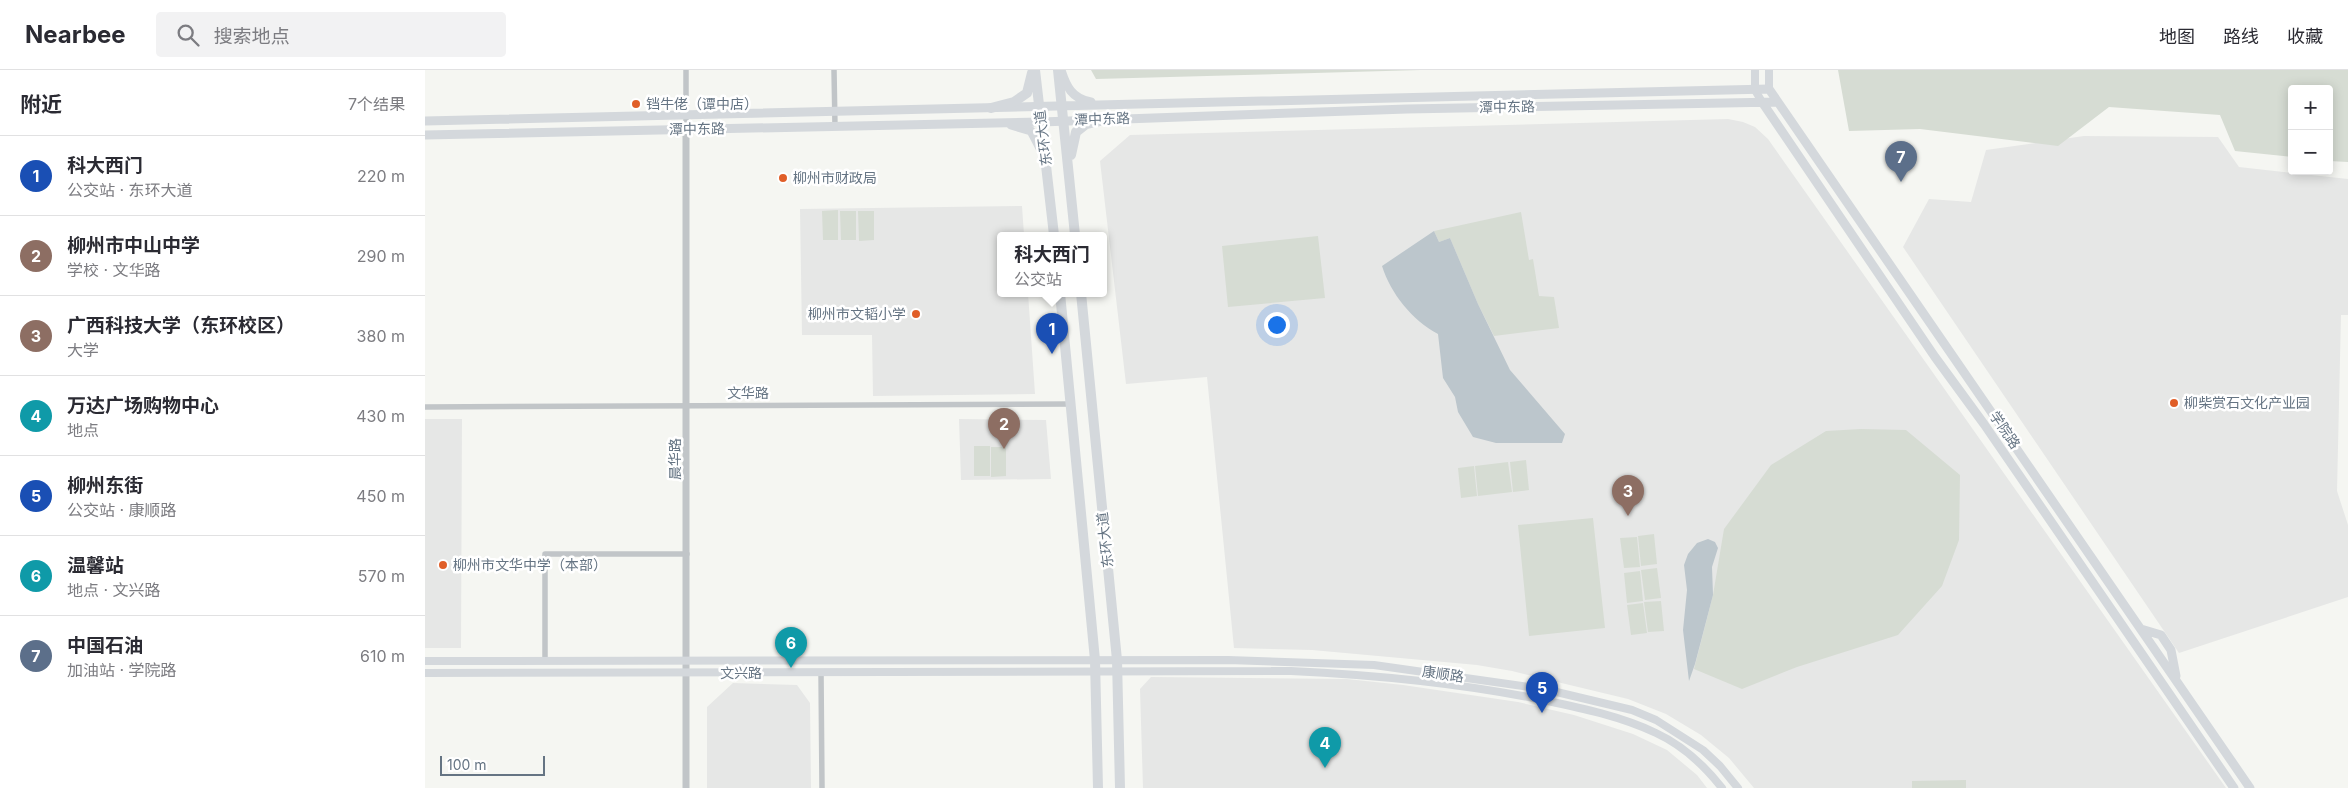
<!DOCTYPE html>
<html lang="zh">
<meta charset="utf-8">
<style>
:root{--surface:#fff;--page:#f2f2f3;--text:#2b2b33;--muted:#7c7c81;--line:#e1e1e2;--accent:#1a73e8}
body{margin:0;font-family:Inter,"Noto Sans SC",sans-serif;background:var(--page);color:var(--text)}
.controls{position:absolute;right:15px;top:15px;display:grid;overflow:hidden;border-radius:5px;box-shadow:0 2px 12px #0003}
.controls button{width:45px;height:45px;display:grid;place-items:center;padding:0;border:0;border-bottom:1px solid var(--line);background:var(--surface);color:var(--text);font:25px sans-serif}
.scale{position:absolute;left:15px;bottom:12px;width:105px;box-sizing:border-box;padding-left:5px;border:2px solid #657483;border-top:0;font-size:14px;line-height:18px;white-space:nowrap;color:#657483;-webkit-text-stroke:4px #fff;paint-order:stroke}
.you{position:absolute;left:851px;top:254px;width:18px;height:18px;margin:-12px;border:4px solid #fff;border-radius:50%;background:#1a73e8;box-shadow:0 0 0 8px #1a73e833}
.badge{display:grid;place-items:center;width:32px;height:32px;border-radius:50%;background:var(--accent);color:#fff;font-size:16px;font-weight:700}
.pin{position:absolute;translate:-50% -41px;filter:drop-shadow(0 1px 2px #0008)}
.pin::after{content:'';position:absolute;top:26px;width:18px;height:15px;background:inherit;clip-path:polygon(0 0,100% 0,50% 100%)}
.popup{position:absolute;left:572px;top:162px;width:110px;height:65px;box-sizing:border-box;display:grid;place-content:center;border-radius:5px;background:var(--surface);filter:drop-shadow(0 1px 4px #0005);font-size:16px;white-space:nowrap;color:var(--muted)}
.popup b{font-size:19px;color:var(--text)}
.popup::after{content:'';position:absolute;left:50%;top:100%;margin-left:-10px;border:10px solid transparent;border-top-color:var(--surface)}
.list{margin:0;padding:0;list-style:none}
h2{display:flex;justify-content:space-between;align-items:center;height:65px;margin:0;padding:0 20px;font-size:21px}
h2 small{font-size:16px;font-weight:400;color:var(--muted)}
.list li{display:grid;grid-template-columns:32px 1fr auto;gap:15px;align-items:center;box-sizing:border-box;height:80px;padding:0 20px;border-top:1px solid var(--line)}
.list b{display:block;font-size:19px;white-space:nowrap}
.list p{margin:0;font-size:16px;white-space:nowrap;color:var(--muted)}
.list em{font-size:16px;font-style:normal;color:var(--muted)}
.icon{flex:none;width:28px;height:28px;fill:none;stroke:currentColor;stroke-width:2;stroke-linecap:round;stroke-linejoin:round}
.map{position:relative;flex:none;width:1923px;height:718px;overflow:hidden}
header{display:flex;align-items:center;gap:30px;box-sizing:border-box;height:70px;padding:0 25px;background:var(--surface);border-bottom:1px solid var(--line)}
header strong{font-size:24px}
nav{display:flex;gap:28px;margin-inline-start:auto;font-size:18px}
.search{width:350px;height:45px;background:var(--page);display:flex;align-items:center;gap:12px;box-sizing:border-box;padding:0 18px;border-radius:5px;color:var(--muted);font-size:19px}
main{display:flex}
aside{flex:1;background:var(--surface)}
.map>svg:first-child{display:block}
.built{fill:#e6e7e6}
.green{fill:#d6dcd3}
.water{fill:#bcc6cc}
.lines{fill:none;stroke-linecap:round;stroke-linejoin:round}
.minor{stroke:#c1c5c8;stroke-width:5.5}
.tertiary{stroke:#c1c5c8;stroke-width:7}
.secondary{stroke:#d4d8dc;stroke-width:8}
.primary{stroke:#d4d8dc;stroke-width:9}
.trunk{stroke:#d4d8dc;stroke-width:10}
.poi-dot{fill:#e05e28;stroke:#fff;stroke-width:2}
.labels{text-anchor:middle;stroke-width:5;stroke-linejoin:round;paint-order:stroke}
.poi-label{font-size:14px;fill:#657483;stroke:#fff;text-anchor:start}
.street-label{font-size:14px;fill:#657483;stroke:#fff}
</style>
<header>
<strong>Nearbee</strong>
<div class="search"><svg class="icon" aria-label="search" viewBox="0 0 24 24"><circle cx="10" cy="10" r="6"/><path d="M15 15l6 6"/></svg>搜索地点</div>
<nav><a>地图</a><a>路线</a><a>收藏</a></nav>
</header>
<main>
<aside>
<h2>附近<small>7个结果</small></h2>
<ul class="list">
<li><span class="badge" style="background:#1a4fb4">1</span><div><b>科大西门</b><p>公交站 · 东环大道</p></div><em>220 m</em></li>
<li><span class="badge" style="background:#8d6e63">2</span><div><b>柳州市中山中学</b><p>学校 · 文华路</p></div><em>290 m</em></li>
<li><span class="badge" style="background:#8d6e63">3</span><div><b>广西科技大学（东环校区）</b><p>大学</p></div><em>380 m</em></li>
<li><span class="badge" style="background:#0f9aa8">4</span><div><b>万达广场购物中心</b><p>地点</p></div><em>430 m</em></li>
<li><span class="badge" style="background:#1a4fb4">5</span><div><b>柳州东街</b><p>公交站 · 康顺路</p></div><em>450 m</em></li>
<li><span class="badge" style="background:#0f9aa8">6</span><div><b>温馨站</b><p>地点 · 文兴路</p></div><em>570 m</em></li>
<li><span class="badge" style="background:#5c6f8a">7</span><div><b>中国石油</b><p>加油站 · 学院路</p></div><em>610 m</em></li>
</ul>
</aside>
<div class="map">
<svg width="1923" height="718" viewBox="0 0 1923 718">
<rect width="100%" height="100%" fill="#f5f6f2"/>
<path class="built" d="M1303 49 1318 52 1330 57 1343 69 1801 718H1329L1304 688 1276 665 1241 644 1203 629 1087 601 1052 595 887 580 809 578 782 307 701 314 675 91 705 65Z
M1659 66 1793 67 1814 97 1923 109V245H1916L1912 421 1923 455V527L1754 583 1478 177 1504 129 1546 132 1561 80Z
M597 136 599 165H576V223H603L610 324 448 326 447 265H377L375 139Z
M0 349H37L36 578H0Z
M534 349 621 350 626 409 536 410Z
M726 607 922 609 978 615 1093 632 1149 645 1208 664 1242 680 1272 705 1282 718H718L715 619Z
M308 613 372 615 385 633 386 718H282V637Z"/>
<path class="green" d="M666 0H996L671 9Z
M1413 0H1923V92L1904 91V19H1867V87L1810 81 1795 45 1684 37 1633 76 1495 59 1424 61Z
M413 140V170H398L397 141Z
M415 141H431V170H416Z
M433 141H449V170L434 171Z
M1096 142 1104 190 1108 189 1114 226 1129 227 1134 258 1069 266 1053 234 1025 168 1014 172 1009 161Z
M893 166 900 228 803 237 797 176Z
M1436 359 1481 360 1535 405 1534 470 1517 516 1473 565 1372 597 1317 619 1269 599 1288 525 1299 459 1346 395 1401 361Z
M549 376H565V406H549Z
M566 377H581V406L566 407Z
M1101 390 1104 420 1088 422 1085 392Z
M1083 392 1087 422 1053 426 1050 396Z
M1049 396 1052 426 1036 428 1033 398Z
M1168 448 1180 558 1104 566 1093 455Z
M1229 464 1232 494 1216 496 1213 466Z
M1212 467 1215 497 1199 498 1195 468Z
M1232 498 1236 528 1220 530 1216 500Z
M1215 501 1218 531 1202 533 1199 503Z
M1236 531 1239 561 1223 562 1219 532Z
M1218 533 1222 563 1206 565 1202 535Z
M1541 710V718H1487V711Z"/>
<path class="water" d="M1009 161 1014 172 1025 168 1053 234 1085 300 1140 364 1137 373H1071L1048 367 1033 342 1030 327 1018 308 1013 264C987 250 966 224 957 196Z
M1283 469 1290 472 1293 478 1287 497 1288 525 1270 594 1264 611 1258 560 1262 520 1259 495 1263 484 1272 473Z"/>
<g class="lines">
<path class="minor" d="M409 0 410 56
M261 59V0
M0 337 646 334
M120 591V484H262
M396 602 397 718"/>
<path class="tertiary" d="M261 718V59"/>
<path class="secondary" d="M1330 0V20L1337 32
M1344 0V19
M0 591 803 590 949 595 1119 619 1207 640 1231 650 1278 680 1295 696 1313 718
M0 603 866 601C951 605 1035 613 1118 630 1156 638 1195 646 1231 663 1257 675 1279 695 1297 718"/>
<path class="primary" d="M636 0C641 16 647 29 666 32
M1337 32 1510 287 1559 354 1809 718
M0 51 1344 19 1825 718
M586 55 606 61 617 82
M0 65 616 52 982 39 1353 32
M1716 559 1736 565 1746 580 1751 606"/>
<path class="trunk" d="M610 0 629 165
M633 0 650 165
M566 38 589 32 602 23 607 3
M646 85 651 62 661 54 683 49
M635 223 670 590 673 718
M656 223 692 590 695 718"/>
</g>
<g class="poi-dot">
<circle cx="211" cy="34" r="5"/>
<circle cx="358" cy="108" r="5"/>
<circle cx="491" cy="244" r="5"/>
<circle cx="1749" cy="333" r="5"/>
<circle cx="18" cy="495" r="5"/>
</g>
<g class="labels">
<g class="poi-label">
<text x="221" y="39">铛牛佬（谭中店）</text>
<text x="368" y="113">柳州市财政局</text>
<text x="481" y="249" text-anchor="end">柳州市文韬小学</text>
<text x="1759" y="338">柳柴赏石文化产业园</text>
<text x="28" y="500">柳州市文华中学（本部）</text>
</g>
<g class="street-label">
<text transform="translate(1082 37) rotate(-1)" y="5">潭中东路</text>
<text transform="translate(677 49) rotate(-2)" y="5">潭中东路</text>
<text transform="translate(272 59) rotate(-1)" y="5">潭中东路</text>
<text transform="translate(618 68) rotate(-97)" y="5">东环大道</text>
<text x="323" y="328">文华路</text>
<text transform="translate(1580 360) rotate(56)" y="5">学院路</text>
<text transform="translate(250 389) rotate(-90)" y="5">晨华路</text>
<text transform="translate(680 470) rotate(-96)" y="5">东环大道</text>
<text x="316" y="608">文兴路</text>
<text transform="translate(1018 604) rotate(8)" y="5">康顺路</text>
</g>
</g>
</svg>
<div class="controls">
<button>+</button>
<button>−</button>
</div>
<div class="scale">100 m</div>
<div class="you"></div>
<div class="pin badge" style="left:627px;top:284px;background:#1a4fb4">1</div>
<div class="popup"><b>科大西门</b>公交站</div>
<div class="pin badge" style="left:579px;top:379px;background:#8d6e63">2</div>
<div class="pin badge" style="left:1203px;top:446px;background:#8d6e63">3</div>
<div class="pin badge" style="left:900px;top:698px;background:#0f9aa8">4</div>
<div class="pin badge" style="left:1117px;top:643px;background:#1a4fb4">5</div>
<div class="pin badge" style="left:366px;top:598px;background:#0f9aa8">6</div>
<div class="pin badge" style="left:1476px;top:112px;background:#5c6f8a">7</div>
</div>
</main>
